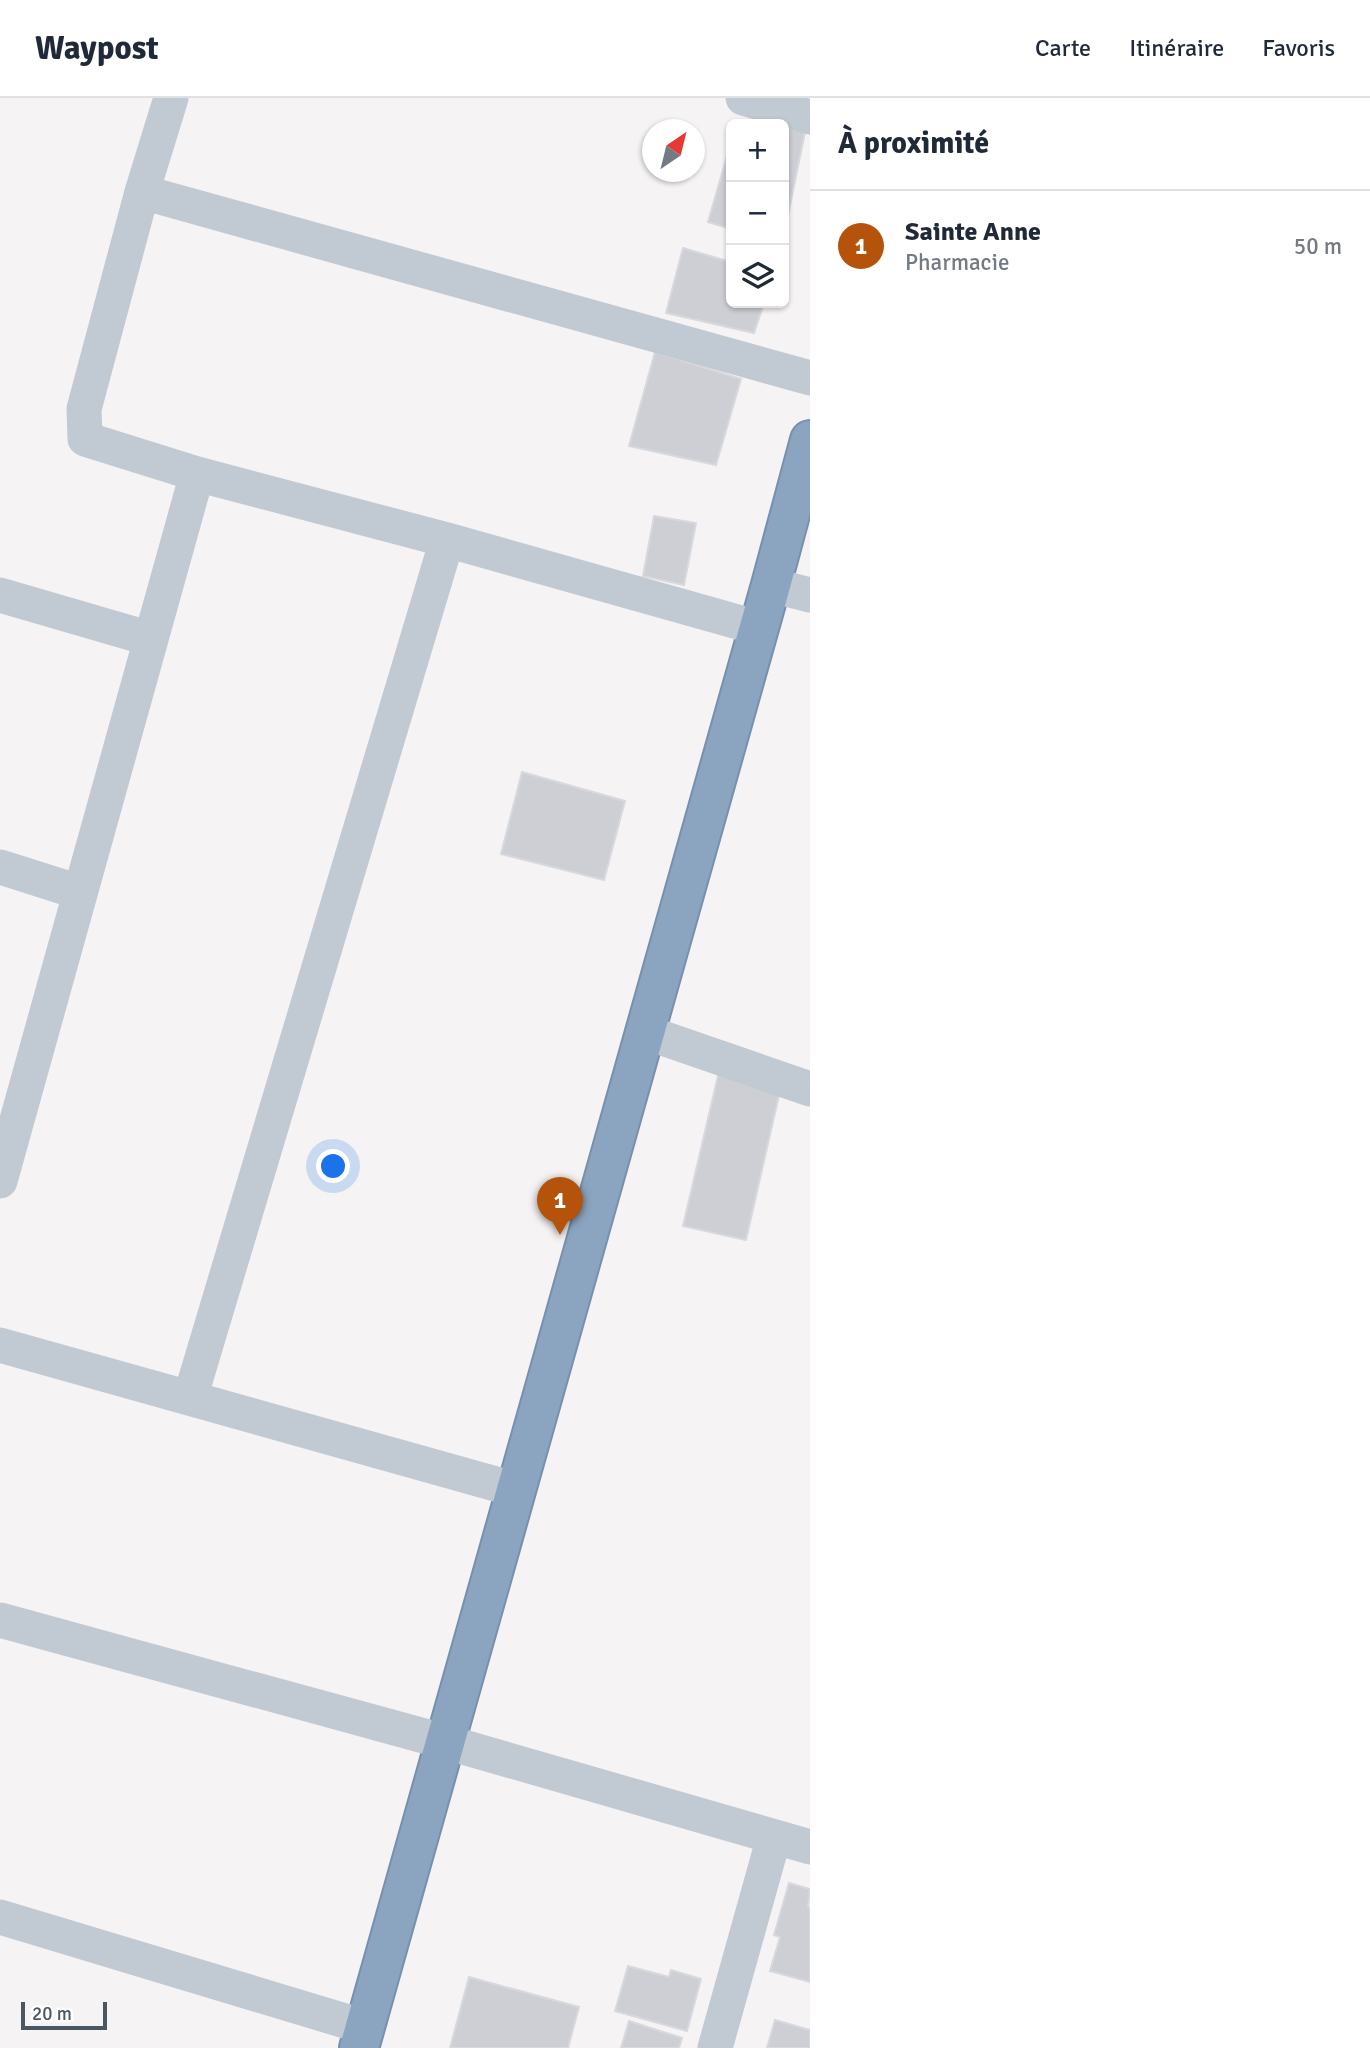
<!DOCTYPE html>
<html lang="fr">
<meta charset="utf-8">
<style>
:root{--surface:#fff;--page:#f6f6f7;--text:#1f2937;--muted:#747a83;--line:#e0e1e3;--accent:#b45309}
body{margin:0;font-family:Signika,sans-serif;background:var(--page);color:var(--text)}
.controls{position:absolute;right:21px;top:21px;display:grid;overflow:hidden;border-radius:10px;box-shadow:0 2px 5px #0004}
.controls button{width:63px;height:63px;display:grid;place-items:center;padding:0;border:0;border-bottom:2px solid var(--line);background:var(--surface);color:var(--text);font:35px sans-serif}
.compass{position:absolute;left:642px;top:21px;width:63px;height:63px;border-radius:50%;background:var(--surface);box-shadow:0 2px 5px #0004;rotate:35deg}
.scale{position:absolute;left:21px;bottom:18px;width:86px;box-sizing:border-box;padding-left:7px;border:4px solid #4a5661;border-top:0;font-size:19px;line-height:24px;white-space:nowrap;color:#4a5661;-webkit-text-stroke:5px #fff;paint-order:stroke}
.you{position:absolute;left:334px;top:1069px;width:24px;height:24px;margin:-18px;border:5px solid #fff;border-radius:50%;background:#1a73e8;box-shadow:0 0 0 10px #1a73e833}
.badge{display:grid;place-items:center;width:46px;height:46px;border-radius:50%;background:var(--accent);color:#fff;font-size:23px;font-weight:700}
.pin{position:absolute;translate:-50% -58px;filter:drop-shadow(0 2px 4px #0008)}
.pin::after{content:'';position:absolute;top:37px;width:24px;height:21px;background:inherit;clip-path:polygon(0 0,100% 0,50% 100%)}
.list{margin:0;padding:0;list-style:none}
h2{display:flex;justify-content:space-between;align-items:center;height:91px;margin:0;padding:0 28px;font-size:30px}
h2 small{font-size:23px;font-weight:400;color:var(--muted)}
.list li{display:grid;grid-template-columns:46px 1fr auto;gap:21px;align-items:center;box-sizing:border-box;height:112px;padding:0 28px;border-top:2px solid var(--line)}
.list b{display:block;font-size:26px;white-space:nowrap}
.list p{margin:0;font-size:23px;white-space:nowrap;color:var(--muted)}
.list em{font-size:23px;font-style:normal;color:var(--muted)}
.icon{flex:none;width:38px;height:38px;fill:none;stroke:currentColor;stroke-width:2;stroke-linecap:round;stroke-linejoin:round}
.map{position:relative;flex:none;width:810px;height:1950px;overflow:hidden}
header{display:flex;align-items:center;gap:42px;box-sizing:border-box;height:98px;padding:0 35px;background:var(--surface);border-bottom:2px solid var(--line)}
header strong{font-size:33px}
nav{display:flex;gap:38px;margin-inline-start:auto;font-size:24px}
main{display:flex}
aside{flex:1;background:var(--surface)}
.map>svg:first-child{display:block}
.building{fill:#cdcfd5;stroke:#d7d9de;stroke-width:2}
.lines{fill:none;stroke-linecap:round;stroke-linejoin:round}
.highway-casing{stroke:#7690ad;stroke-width:42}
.street{stroke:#c1cad2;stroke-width:35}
.highway{stroke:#8ba5c1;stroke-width:38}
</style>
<header>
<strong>Waypost</strong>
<nav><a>Carte</a><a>Itinéraire</a><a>Favoris</a></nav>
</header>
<main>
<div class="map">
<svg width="810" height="1950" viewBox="0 0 810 1950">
<rect width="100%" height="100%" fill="#f5f3f3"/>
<path class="building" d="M784 28 805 34 784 137Z
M731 44V131L708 124Z
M683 150 731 164V205H764L754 235 666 215Z
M655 254 741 281 716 367 629 348Z
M654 418 696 425 684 487 643 478Z
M522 674 625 703 604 782 501 756Z
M720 969 782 984 746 1142 683 1128Z
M789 1785 810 1791 808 1809 810 1810V1884L770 1873 780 1839 774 1837Z
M628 1868 669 1879 671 1872 701 1881 687 1933 615 1913Z
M469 1879 579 1909 568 1950H450Z
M775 1922 810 1932V1950H767Z
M629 1923 682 1940 679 1950H621Z"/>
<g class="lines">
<g class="highway-casing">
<path id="highway" d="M359 1950 771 487 810 342"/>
</g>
<path class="street" d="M171 0 142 94 84 311 85 341 197 376 447 442 759 530
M743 0 810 19
M142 94 810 280
M771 487 810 497
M0 497 151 541
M0 769 79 794
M645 934 810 991
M0 1083 197 376
M0 1247 517 1392
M190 1300 447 442
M0 1522 446 1644 810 1749
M0 1819 365 1929
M715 1950 774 1739"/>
<use href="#highway" class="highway"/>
</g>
</svg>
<div class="controls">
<button>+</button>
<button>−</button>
<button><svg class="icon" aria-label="layers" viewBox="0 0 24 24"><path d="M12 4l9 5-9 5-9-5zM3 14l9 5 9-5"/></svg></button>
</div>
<svg class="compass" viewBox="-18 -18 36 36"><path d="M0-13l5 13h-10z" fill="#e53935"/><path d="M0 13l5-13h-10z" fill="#747a83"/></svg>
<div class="scale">20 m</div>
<div class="you"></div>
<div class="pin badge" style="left:560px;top:1137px">1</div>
</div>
<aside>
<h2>À proximité<small></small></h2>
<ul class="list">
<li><span class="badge">1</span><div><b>Sainte Anne</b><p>Pharmacie</p></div><em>50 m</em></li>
</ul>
</aside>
</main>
